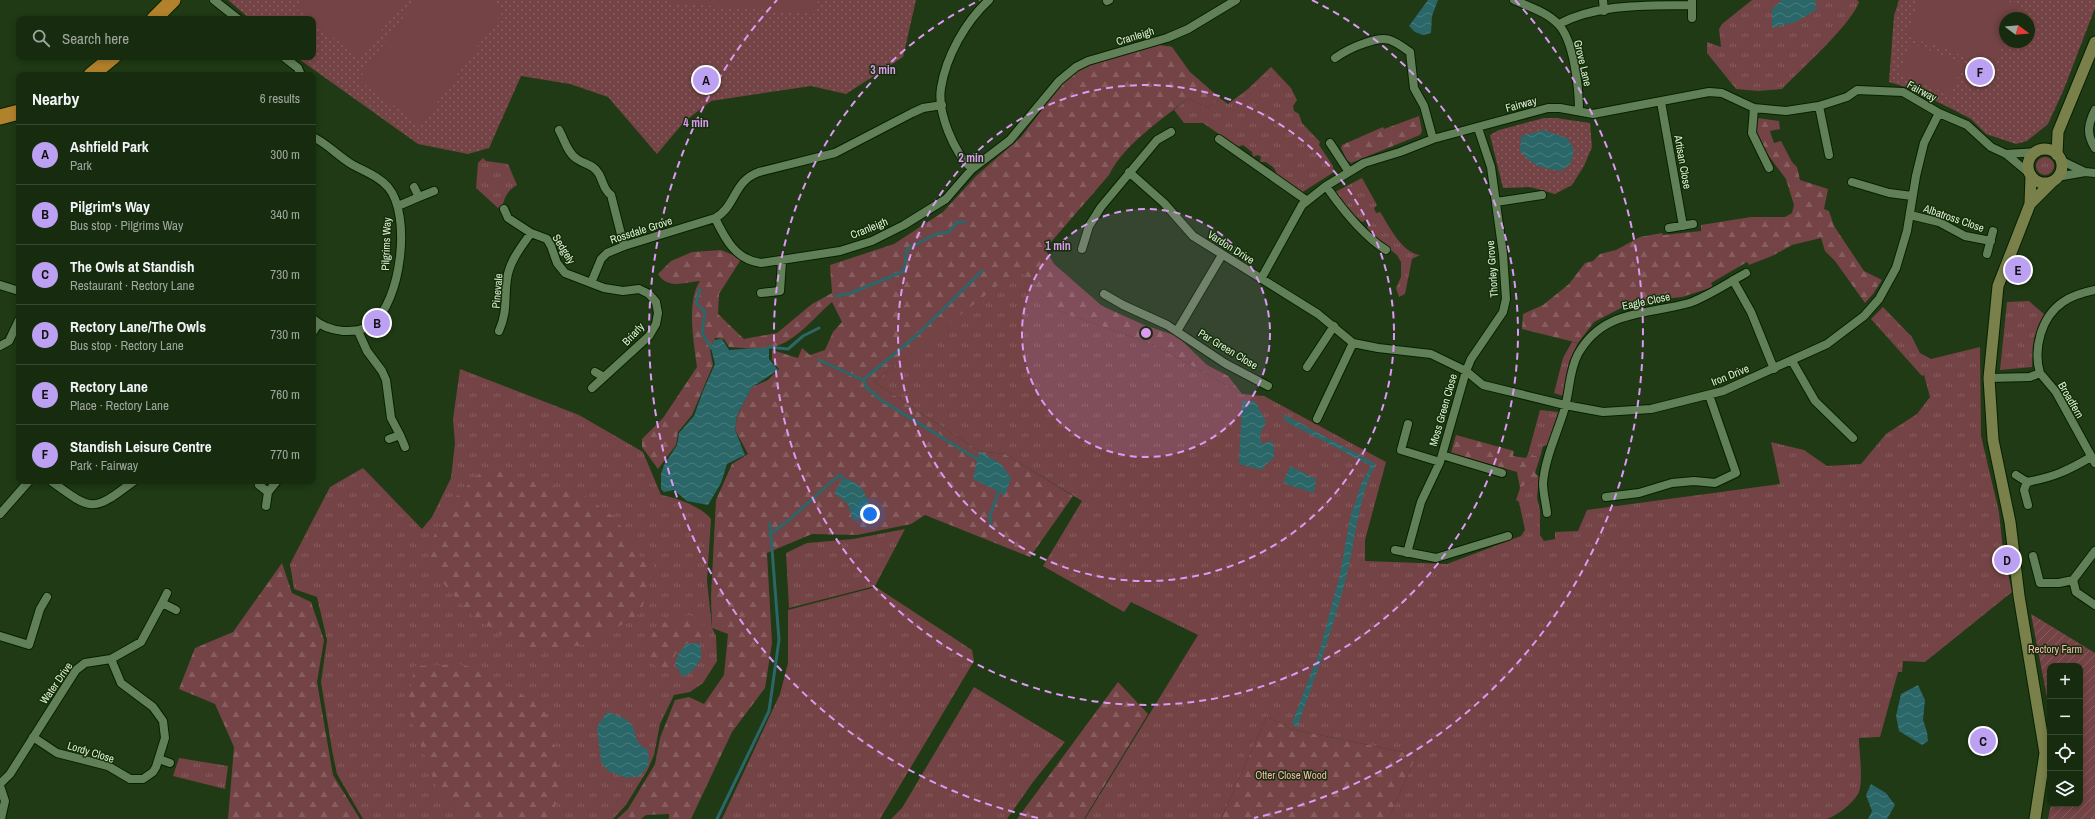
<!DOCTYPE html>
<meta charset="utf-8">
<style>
:root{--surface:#172c0f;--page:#203418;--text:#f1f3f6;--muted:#9ea79e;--line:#36482f;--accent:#bca0f2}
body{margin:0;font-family:"Archivo Narrow",sans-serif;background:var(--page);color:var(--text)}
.controls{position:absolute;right:12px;bottom:12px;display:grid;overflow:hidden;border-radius:8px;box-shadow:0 2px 6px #0003}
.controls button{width:36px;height:36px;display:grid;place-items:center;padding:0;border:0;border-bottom:1px solid var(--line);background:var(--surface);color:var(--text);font:20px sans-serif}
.compass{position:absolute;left:1999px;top:12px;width:36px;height:36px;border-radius:50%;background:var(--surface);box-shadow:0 2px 6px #0003;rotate:106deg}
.you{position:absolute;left:870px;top:514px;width:14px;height:14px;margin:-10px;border:3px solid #fff;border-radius:50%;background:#1a73e8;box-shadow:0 0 0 6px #1a73e833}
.badge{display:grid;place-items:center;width:26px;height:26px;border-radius:50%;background:var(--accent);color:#111;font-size:13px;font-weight:700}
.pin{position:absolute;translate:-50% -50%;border:2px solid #fff;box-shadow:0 1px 4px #0006}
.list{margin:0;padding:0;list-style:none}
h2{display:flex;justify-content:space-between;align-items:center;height:52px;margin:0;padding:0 16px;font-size:17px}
h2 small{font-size:13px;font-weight:400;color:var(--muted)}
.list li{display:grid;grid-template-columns:26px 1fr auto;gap:12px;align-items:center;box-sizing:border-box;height:60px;padding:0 16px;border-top:1px solid var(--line)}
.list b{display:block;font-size:15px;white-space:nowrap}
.list p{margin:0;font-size:13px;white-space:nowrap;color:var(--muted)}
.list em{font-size:13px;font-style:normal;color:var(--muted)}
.icon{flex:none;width:22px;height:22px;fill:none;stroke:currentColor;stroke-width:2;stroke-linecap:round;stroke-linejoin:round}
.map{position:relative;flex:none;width:2095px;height:819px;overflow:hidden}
.search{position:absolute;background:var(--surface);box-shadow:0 2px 6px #0003;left:16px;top:16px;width:300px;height:44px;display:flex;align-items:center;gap:10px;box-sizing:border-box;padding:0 14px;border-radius:8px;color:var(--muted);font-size:15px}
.panel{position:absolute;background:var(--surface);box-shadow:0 2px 6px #0003;left:16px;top:72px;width:300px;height:412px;border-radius:8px}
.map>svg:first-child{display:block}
.grass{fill:url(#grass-tufts)}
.forest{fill:url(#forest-firs)}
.park{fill:url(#park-dots);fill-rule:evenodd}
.garden{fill:url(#garden-furrows)}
.pitch{fill:#744345}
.water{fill:url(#water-waves)}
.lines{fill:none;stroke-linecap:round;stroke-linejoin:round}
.stream{stroke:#2b6769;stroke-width:3}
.street-casing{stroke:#062100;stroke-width:10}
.secondary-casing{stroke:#062100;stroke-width:13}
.highway-casing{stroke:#062100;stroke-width:17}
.street{stroke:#618057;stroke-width:8}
.secondary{stroke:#79804a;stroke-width:11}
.highway{stroke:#b2812c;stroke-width:15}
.ring{fill:none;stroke:#dd99f3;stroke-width:2;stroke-dasharray:7 5}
.labels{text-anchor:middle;stroke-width:3;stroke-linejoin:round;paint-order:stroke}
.street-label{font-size:11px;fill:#dff0d9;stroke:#153009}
.park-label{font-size:11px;fill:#fab6b7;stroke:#153009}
.centre{fill:#dd99f3;stroke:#153009;stroke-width:2}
.ring-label{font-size:12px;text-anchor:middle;font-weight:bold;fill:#dd99f3;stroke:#153009;stroke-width:3;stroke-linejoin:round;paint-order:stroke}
</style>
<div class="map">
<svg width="2095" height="819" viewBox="0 0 2095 819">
<defs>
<pattern id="grass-tufts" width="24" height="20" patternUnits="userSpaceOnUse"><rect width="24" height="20" fill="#744345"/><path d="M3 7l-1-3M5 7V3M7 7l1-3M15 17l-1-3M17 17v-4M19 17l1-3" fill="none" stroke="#875e5f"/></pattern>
<pattern id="forest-firs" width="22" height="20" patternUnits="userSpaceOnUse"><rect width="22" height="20" fill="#744345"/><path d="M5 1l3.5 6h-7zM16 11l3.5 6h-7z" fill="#875e5f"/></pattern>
<pattern id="park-dots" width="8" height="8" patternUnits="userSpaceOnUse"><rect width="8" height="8" fill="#744345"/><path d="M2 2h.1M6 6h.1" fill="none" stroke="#875e5f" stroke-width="1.8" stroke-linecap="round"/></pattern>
<pattern id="garden-furrows" width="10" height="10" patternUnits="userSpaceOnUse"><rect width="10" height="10" fill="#744345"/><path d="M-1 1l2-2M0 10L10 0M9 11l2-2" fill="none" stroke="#875e5f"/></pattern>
<pattern id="water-waves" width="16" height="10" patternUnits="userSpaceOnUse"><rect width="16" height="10" fill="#2b6769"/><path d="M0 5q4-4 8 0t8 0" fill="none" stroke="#497d7e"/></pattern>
</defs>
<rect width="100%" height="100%" fill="#1f3a14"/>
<path class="grass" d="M1752 0H1857L1859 2C1851 25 1801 69 1782 89L1758 91 1736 89 1707 53V42L1721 47 1719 29 1722 24Z
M1271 67 1291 88 1297 100 1293 106 1294 111 1299 114 1302 123 1320 142 1319 145 1333 166 1334 172 1301 193 1278 176 1274 168 1266 162H1260L1261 157 1258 155 1253 157 1252 152 1243 145 1238 147 1203 123H1184L1174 110 1188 98 1207 108 1221 99 1228 104 1248 89Z
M2036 166a9 9 0 1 1 18 0a9 9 0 1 1-18 0Z
M483 158 486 161 508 164 517 185C509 190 505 195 503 204L498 208 476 188 478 163Z
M1362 178 1377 205 1374 208 1376 213 1380 212C1390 227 1401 252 1420 255L1412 259 1405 294 1399 297 1396 288 1401 277V262L1397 255 1379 241 1367 228 1369 224 1366 220 1362 222 1342 204 1335 192Z
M1019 268 1059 311 1157 346 1242 394 1264 396 1386 462 1365 540V561L1447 564 1521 536 1525 530 1519 502 1516 500 1520 488 1539 477 1537 498 1540 510V535L1544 541 1555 539V532L1578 531 1587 510 1780 484 1771 442 1804 450 1827 466 1861 464 1886 434 1917 414 1930 397 1924 375 1922 376 1871 319 1883 307 1912 337 1920 353 1931 359 1980 347 1981 436 1999 512 2003 550 2012 592 1925 662 1903 661 1902 672H1898L1880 737 1859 738C1859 750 1864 784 1858 794 1852 804 1838 815 1827 819H1388L1417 755 1291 729 1267 716 1221 819H1085L1198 635 1131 602 1124 612 1043 566 1082 501 1005 454 979 451 874 382Z
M2029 301 2045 315 2034 338 2032 367 2000 370 2007 302Z
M1572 342 1578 343 1569 362 1563 396 1554 393 1563 358Z
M460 369 579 415 643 452 661 495C675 497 702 507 711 519L707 581 712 628 716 636 717 661 703 683 690 692 674 695 660 724 654 755 648 769 626 805 613 819H363L337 774 332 750 321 682 327 640 317 597 294 589 290 564 330 487 363 468 422 529 432 517 451 478 455 443 453 419Z
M1540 410 1559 412 1548 445 1543 446 1540 457 1528 454Z
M905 529 875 586 789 608 786 553 807 543 853 539Z
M876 587 972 650 974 661 880 819H722L780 694 788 663V610Z
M974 687 1065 742 1033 782 1007 819H891L902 808Z
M179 758 228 766 225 789 173 776Z"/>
<path class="forest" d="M1154 44 1172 47 1190 72 1221 99 1207 108 1188 98C1161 121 1125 143 1109 175L1045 249 1054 264 1102 306 1144 325 1177 336 1207 365 1228 376 1242 394 1157 346 1059 311 1019 269 874 382 979 451 1005 454 1073 496 1030 557 925 515 911 524 857 535 812 534 767 553 772 643 765 688 732 732 691 819H669V814L646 815 641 819H617L628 809 655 764 660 738 675 700 689 697 704 704 724 675 728 634 712 628 711 596 716 500 732 464 748 454 735 430 737 415 752 387 768 380 779 369 772 360V350L798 358 802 348 810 355 825 350 833 332 842 322 832 302C814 317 797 341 773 347 759 350 743 348 729 347L724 339 715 338 710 350 713 365 692 415 678 432 676 445 658 469 642 447V439L663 418 697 367C694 344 686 301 700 281 684 282 668 290 658 274L671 261 692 252 721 250 740 258V261L719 294 718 314 744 339 777 333 812 304 832 293 830 265 894 244 943 212 976 176 1021 137 1065 80 1081 69 1118 54Z
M1419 116 1422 131 1420 135 1351 163 1347 160 1341 148 1342 145 1383 127 1384 129Z
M1757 118 1779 121 1780 129 1770 131 1774 143 1781 141 1792 162 1797 167 1800 180 1828 189 1824 209 1829 211 1834 226 1864 271 1882 280 1873 294 1865 303 1835 261 1825 251 1821 238 1792 245 1772 256 1749 265 1747 262 1711 283 1713 287 1682 297 1654 300 1652 304 1625 310 1621 308 1594 322 1578 343 1522 329 1523 314 1543 305 1569 284 1585 263 1593 261 1600 254 1616 250 1640 237 1662 233 1663 235 1701 231V225L1751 217H1785L1792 213 1794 205 1786 179 1768 155 1755 131Z
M1456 435 1514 451 1513 456 1526 458 1528 454 1540 457 1535 473 1539 477 1520 488 1517 472 1451 453Z
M494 470 555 487 578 491 614 517 630 539 639 556 654 564 641 613 591 643 529 655 494 629 476 620 442 582 430 559 432 539 456 497 481 472Z
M282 563 292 593 311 602 324 640 317 682 333 775 360 819H228L234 747 215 704 179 689 195 648 233 632Z
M689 615 702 619 706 633 704 642 696 639C681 645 668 655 675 673L661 670 647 659C648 629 661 619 689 615Z
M459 664 474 668 545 708 559 766 562 790 549 819H464L439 794 412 722 408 699 415 666Z
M1118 682 1148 714 1084 819H1017Z
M1267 716 1291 729 1417 755 1388 819H1221Z"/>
<path class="park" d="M228 0H916L903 57 846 94 811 86 711 101 684 122 657 154 608 97 570 84 521 76 489 148 468 154 418 144 296 57H313V19H250Z
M1899 0H2095V8L2064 89 2048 124 2027 141 2016 144 1986 134 1971 119 1954 110 1909 88 1889 82 1894 16ZM2005 18H2029V42H2005Z
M1544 118H1556L1590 123 1592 147 1584 166 1572 185 1555 194 1530 187 1503 188 1490 135 1499 130Z"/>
<path class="garden" d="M2031 614 2095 653V819H2048L2051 804H2080V666H2050V713Z"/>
<path class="pitch" d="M304 0H405L360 58 313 22V19H310L297 9Z
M416 0H490L504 10 421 125 358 80Z
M673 0H818L816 14 673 3Z
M1916 0H2004L2020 6 2015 18H2005V42H2009L2007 46 2003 45 1993 69 1976 61 1975 64 1966 60V57L1934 44 1932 46 1906 34 1917 7 1914 6Z
M1911 43 1964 64 1951 95 1898 73Z"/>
<path class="water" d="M1428 0H1438L1432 16 1431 33 1423 35 1415 32 1409 26Z
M1782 0H1815L1817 9 1796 22 1772 28V9Z
M1543 130 1567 138 1574 149 1571 163 1562 171C1541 168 1534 167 1520 151L1521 136Z
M722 339 729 350 769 347V359L778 370 752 387 737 415 735 430 745 455 727 464 721 483 708 505 687 501 674 490 664 492 661 489V474L664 465 677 445 679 433 694 416 703 391 715 364 711 348 714 340Z
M1242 401H1255L1266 422 1260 434 1262 444 1273 441 1274 457 1261 470 1239 464Z
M1283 414 1376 464C1357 499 1356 540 1346 578 1333 629 1315 678 1297 728L1292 723 1319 653 1340 574 1350 518 1362 482 1371 466 1285 421Z
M979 451 1001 464 1011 478 1005 495 973 479Z
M1290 466 1316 479 1314 493 1283 483Z
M843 478C864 484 864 491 872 511L853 521 848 504 834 493Z
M699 643C706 658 696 670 683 677L675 664 678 654 686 644Z
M1918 685 1925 700 1923 720 1927 732 1928 741 1922 745 1899 731 1896 716 1901 694Z
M607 712C614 714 625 717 630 723 639 733 630 740 648 750L649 764 640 776 628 778 618 775 608 771 601 762 597 727Z
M1871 784 1886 793 1895 805 1887 819H1868L1872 811 1866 795Z"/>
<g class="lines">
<path class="stream" d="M700 289 696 303 705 312 702 333 711 348
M836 296 851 293 904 271 907 249 936 234 949 232 957 222H965
M769 347 788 349 803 336 819 328
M819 360 863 380 916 336 982 271
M863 380 867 388 881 400 977 459
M991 526 990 516 998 493
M770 534 789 520 839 475 843 478
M717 819 769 711 779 640 770 523"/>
<g class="street-casing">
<path id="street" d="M214 0 238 19
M1514 0C1529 7 1547 12 1558 24 1574 40 1579 88 1579 111
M1603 0 1604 11
M1107 1 1109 0
M1692 18V1
M1559 24C1599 3 1647 6 1691 5
M284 57 298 68 301 75
M1335 58C1345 51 1353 47 1365 43 1387 35 1392 39 1410 52L1414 88 1424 106 1433 139
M1661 102 1683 226
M942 105 923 108 912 113 835 153 759 172C733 181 736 207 715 218 725 239 736 260 761 263L840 251 872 241 904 225 946 199 972 169 1010 140 1059 81 1076 67 1088 61 1167 38 1188 29 1236 0
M1819 106 1829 155
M1754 108 1752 133 1769 168
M2095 110C2088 124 2086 134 2095 148
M559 130C564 139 568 154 577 159 586 165 593 164 599 174 604 183 603 189 611 195L624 246
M313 137C328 144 339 157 353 165 366 172 378 176 388 187 412 215 401 302 372 324 363 331 354 331 343 331 333 330 321 326 313 319
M1219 139 1306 200
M1330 143 1349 172
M2006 154 2037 152
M972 169C954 153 937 112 941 88 946 56 966 21 989 0
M1129 172 1164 203 1193 236 1318 314 1353 343 1378 348 1431 354 1466 371 1483 385 1565 405 1603 412 1651 409 1723 391 1827 344 1864 316 1879 299 1896 268 1907 231 1916 176 1924 143 1939 113
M2085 172 2095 173
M2057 177 2085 172 2060 160
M1852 182 1889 193 1912 196
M1326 186C1342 209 1362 235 1386 250
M414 187 419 197 434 191
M1496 202 1542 195
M398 206 419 197
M504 209 508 218 531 233 547 239 551 246 557 263 565 273 604 288 623 291 639 289 649 294 656 302 658 313 656 324 649 336 592 388
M1910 215 1939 222 1965 236 1991 241
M1669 228 1693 224
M1082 249 1089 226 1101 207 1157 140 1171 132
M1987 254 1993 231
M1261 279 1302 205 1326 186 1364 163 1400 152 1433 139 1548 108H1560L1593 114 1709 92 1722 93 1754 108 1786 111 1819 106 1847 97 1857 90 1903 92 1939 113 1967 125 1991 147 2006 154 2030 174
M1733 280 1751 312 1774 369
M591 283 601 259 607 253 624 246 715 218
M0 285 19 291
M761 293 780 291 782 261
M1104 294 1123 305 1167 325 1226 364 1268 386
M358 331 367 351 382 371 386 380 391 418 400 435
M499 331C508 310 504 300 507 279 509 262 521 247 531 233
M1177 331 1222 255
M313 332 318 324
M0 346 9 341 19 320
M1792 361 1815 401 1853 438
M1307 367 1334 326
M595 372 604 377
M2040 373C2033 349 2041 317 2063 302 2072 296 2085 292 2095 290
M1989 378 2030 377 2040 373 2056 392 2095 463
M1317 419 1353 343
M1408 424 1401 450 1440 462
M389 439 400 435 405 447
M1442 455 1502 473
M2016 475 2027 482C2054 477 2067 471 2091 457
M51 481C93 512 93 512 134 481
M2027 482 2024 490 2028 505
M259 485 268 492
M1606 497 1639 493 1672 483 1694 481 1715 483 1736 473 1709 395
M266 506 268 492 277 481
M1547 513C1546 504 1543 493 1543 483 1545 457 1558 432 1565 407 1570 389 1569 371 1578 354 1603 309 1647 315 1689 303 1707 297 1729 282 1746 273
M0 514 29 481
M1395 550 1436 558 1508 536
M1407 553 1421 502 1440 462 1466 371 1471 359 1503 312 1506 299 1503 254 1491 167 1478 128
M2033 556 2040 583H2059L2073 580
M167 593 162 603 176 610
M2095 605 2076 592 2073 580 2095 551
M0 636 29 645 40 609 47 597
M33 737 57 753 108 766 130 779H143L153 772 156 767 165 738 163 721 153 707 121 683 111 659
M159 759 170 763
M0 784 10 774 76 670 85 663 111 659 141 642 162 603
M0 786 5 801 1 819"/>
</g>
<g class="secondary-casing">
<path id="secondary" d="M2028 166a17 17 0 1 1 34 0a17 17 0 1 1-34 0Z
M2057 155 2058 132 2095 42
M2031 176 2030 204 1998 286 1989 378 1993 440 2010 522 2019 596 2045 753 2035 819
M2030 204 2053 181"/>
</g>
<g class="highway-casing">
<path id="highway" d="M154 19 173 0
M91 75 113 57
M0 117 19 112"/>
</g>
<use href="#street" class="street"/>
<use href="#secondary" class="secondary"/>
<use href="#highway" class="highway"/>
</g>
<circle cx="1146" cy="333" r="124" fill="#dd99f3" fill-opacity=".12"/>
<g class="ring">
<circle cx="1146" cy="333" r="124"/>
<circle cx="1146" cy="333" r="248"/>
<path d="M1312 0A372 372 0 1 1 980 0"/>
<path d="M1038 818A497 497 0 0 1 777 0M1515 0A497 497 0 0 1 1254 818"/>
</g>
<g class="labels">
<g class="street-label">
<text transform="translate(1135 36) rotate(-17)" y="4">Cranleigh</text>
<text transform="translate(1583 63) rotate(77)" y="4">Grove Lane</text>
<text transform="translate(1922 91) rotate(28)" y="4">Fairway</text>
<text transform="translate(1521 104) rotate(-15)" y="4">Fairway</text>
<text transform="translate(1683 162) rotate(80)" y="4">Artisan Close</text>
<text transform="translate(1954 218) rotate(19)" y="4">Albatross Close</text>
<text transform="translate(869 228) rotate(-22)" y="4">Cranleigh</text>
<text transform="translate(641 230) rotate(-18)" y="4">Rossdale Grove</text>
<text transform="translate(386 244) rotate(-88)" y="4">Pilgrims Way</text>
<text transform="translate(1231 247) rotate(32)" y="4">Vardon Drive</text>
<text transform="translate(564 249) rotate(58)" y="4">Sedgely</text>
<text transform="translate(1492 269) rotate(-94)" y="4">Thorley Grove</text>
<text transform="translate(497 291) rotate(-85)" y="4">Pinevale</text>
<text transform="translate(1646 301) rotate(-12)" y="4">Eagle Close</text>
<text transform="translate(633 334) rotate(-47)" y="4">Briarly</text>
<text transform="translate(1228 349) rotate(31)" y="4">Par Green Close</text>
<text transform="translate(1730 375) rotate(-22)" y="4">Iron Drive</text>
<text transform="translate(2071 400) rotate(60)" y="4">Broadfern</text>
<text transform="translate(1443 410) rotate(-74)" y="4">Moss Green Close</text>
<text transform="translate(56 683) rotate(-55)" y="4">Water Drive</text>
<text transform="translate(91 752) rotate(17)" y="4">Lordy Close</text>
</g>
<g class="park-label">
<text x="2055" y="653">Rectory Farm</text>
<text x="1291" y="779">Otter Close Wood</text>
</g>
</g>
<circle cx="1146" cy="333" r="6" class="centre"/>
<g class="ring-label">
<text x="883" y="74">3 min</text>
<text x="696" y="127">4 min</text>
<text x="971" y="162">2 min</text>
<text x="1058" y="250">1 min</text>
</g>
</svg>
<div class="controls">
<button>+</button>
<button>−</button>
<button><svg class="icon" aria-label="locate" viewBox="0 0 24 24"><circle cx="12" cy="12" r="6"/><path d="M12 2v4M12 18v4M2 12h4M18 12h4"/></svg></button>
<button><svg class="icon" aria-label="layers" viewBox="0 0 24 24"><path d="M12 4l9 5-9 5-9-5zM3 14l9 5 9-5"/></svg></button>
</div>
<svg class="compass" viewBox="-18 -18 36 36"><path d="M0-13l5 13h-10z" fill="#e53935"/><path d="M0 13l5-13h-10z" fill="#9ea79e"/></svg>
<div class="you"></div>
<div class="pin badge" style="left:706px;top:80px">A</div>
<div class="pin badge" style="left:377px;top:323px">B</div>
<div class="pin badge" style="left:1983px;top:741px">C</div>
<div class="pin badge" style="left:2007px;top:560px">D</div>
<div class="pin badge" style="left:2018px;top:270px">E</div>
<div class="pin badge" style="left:1980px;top:72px">F</div>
<div class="search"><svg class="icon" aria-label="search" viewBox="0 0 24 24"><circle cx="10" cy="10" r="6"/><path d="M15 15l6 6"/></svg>Search here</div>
<section class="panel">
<h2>Nearby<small>6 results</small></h2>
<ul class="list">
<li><span class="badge">A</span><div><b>Ashfield Park</b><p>Park</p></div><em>300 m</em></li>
<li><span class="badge">B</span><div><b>Pilgrim's Way</b><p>Bus stop · Pilgrims Way</p></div><em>340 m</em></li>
<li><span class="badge">C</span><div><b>The Owls at Standish</b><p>Restaurant · Rectory Lane</p></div><em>730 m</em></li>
<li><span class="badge">D</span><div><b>Rectory Lane/The Owls</b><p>Bus stop · Rectory Lane</p></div><em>730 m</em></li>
<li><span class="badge">E</span><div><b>Rectory Lane</b><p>Place · Rectory Lane</p></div><em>760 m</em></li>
<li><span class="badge">F</span><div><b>Standish Leisure Centre</b><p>Park · Fairway</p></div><em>770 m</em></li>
</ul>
</section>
</div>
